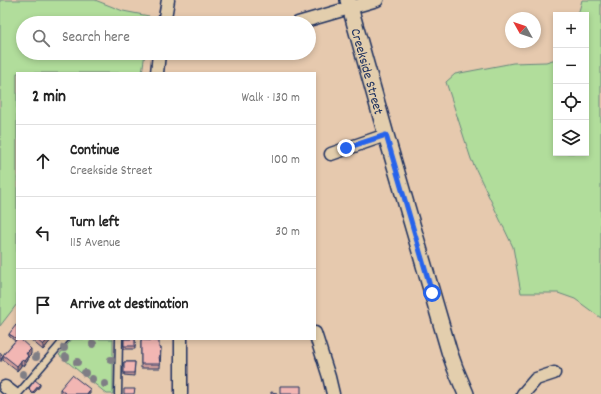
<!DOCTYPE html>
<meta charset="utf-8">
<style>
:root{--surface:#fff;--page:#f6f6f6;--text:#222;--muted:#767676;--line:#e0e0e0}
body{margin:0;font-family:Dekko,sans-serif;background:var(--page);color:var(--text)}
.controls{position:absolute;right:12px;top:12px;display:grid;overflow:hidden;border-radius:0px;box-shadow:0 2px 6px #0003}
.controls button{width:36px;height:36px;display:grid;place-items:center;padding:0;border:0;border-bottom:1px solid var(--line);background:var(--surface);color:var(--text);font:20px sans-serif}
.compass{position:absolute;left:505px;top:12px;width:36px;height:36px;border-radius:50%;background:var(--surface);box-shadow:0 2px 6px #0003;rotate:310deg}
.stop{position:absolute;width:12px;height:12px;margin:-9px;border:3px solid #2563eb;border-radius:50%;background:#fff}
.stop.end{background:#2563eb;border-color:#fff;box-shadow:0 1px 4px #0008}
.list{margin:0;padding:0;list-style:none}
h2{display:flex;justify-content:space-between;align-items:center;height:52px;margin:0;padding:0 16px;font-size:17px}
h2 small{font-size:13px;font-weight:400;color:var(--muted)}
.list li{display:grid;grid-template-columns:26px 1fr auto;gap:12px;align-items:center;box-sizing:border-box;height:72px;padding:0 16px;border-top:1px solid var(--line)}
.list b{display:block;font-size:15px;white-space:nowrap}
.list p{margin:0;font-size:13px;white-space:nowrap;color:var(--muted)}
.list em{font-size:13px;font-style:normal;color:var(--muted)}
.icon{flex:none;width:22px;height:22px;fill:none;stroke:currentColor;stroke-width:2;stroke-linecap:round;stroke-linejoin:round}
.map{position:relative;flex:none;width:601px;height:394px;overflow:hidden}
.search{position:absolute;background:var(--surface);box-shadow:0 2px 6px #0003;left:16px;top:16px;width:300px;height:44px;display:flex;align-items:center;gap:10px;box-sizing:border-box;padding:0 14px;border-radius:22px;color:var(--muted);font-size:15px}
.panel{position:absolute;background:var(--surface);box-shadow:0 2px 6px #0003;left:16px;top:72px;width:300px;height:268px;border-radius:0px}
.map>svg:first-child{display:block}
.green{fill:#b1dd9b;stroke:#66867c}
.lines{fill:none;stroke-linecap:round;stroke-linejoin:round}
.service-casing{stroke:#1b2f5e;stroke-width:9}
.minor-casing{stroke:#1b2f5e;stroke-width:15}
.tertiary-casing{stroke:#1b2f5e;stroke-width:18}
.service{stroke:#e3cead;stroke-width:6}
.minor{stroke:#e3cead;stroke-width:12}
.tertiary{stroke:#e3cead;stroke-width:15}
.tree{fill:#7f7e85}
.wall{fill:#d09d9a;stroke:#1b2f5e}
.shaded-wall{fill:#a97f7d;stroke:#1b2f5e}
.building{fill:#f2b6b3;stroke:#1b2f5e}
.route{stroke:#2563eb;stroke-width:5}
.labels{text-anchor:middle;stroke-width:3;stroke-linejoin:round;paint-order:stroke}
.street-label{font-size:14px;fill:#1b2f5e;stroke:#e3cead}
</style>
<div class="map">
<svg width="601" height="394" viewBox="0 0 601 394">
<rect width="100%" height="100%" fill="#e6c9ae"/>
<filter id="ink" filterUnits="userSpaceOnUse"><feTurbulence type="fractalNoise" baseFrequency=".025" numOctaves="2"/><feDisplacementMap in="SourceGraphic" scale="8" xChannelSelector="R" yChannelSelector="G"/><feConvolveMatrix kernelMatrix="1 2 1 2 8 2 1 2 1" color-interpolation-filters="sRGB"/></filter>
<g filter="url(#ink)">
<path class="green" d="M0 0H95L123 11 149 16 148 23H23V53H145L142 73H17V304L0 326Z
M582 0H601V318L575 299 558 293H521L513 247 471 159 446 82 455 74 513 63 546 62 556 59V153H586V15H578Z
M72 339H113V394H107L59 355Z"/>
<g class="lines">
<g class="service-casing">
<path id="service" d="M18 394 65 339
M118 394 119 339"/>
</g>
<g class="minor-casing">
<path id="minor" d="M164 23 168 0
M298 23 377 0
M157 73 159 53
M331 154 386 135
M315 333 329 377 333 394
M5 387 14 394
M181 394V339
M523 394 536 379 554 373"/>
</g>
<g class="tertiary-casing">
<g id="tertiary">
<path id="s1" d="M348 0 386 135 449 351 455 368 466 394"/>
</g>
</g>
<use href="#service" class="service"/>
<use href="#minor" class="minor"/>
<use href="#tertiary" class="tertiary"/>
</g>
<g class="tree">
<circle cx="93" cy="344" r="4"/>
<circle cx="64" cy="348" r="4"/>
<circle cx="36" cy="357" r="4"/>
<circle cx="66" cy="357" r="4"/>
<circle cx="111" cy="360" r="4"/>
<circle cx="77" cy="362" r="4"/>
<circle cx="85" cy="373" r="4"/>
<circle cx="23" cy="374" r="4"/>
<circle cx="92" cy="379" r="4"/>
<circle cx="105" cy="384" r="4"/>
</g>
<path class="wall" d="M9 334 17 339 31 354 28 357V360L24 366 21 364V366L17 371 3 360V355L15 341 9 336Z
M30 339H52L43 350Z
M124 339H135V349H124Z
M141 340 161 348 160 368H141Z
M124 362H135L134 376 124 375Z
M40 386 33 394 29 390V388Z
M60 389 90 394H60Z"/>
<path class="shaded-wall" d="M48 339H52L43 350V345Z
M31 349V354L28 357V360L24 366V361L27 357V353Z
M21 360V366L17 371V366Z
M40 384V386L33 394V392Z
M90 389V394H87Z"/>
<path class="building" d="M16 325H17V339L9 334Z
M17 339H20L31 349 27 353H26L28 356 24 361 21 360V361L17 366 3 355Z
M36 339H48L43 345Z
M124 339H135V346H124Z
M141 340 159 341V348H161L160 356H159L160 364H141Z
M0 353H1L3 358H1L2 361H0Z
M124 362H135L134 373H124Z
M72 375 90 389 87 394H66L60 389Z
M35 380 40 384 33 392 29 388Z
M280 386H301V394H280Z
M124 389H135L134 394H124Z
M271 392 277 393V394H271Z"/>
</g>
<g class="lines" filter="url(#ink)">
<path class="route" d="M346 148 386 135 432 293"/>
</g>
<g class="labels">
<g class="street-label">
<text dy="5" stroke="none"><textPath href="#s1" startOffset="74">Creekside Street</textPath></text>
</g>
</g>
</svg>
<div class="controls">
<button>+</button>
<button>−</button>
<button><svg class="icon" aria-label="locate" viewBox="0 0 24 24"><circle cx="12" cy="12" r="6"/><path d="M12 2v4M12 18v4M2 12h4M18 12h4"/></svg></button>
<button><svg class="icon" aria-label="layers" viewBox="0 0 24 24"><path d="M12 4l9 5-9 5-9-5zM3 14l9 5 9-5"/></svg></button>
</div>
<svg class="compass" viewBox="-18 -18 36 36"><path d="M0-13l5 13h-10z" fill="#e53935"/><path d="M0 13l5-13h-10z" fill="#767676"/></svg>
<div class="stop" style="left:432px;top:293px"></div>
<div class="stop end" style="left:346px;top:148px"></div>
<div class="search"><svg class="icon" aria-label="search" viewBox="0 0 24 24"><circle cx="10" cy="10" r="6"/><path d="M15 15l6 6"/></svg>Search here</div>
<section class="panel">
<h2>2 min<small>Walk · 130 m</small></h2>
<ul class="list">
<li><svg class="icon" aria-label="ahead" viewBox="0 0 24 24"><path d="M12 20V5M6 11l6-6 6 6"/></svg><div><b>Continue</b><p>Creekside Street</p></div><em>100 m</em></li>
<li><svg class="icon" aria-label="left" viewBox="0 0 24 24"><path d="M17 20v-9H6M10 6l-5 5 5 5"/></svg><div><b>Turn left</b><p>115 Avenue</p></div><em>30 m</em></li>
<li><svg class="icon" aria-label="arrive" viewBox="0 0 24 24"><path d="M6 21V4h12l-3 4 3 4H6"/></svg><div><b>Arrive at destination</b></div></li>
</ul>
</section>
</div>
